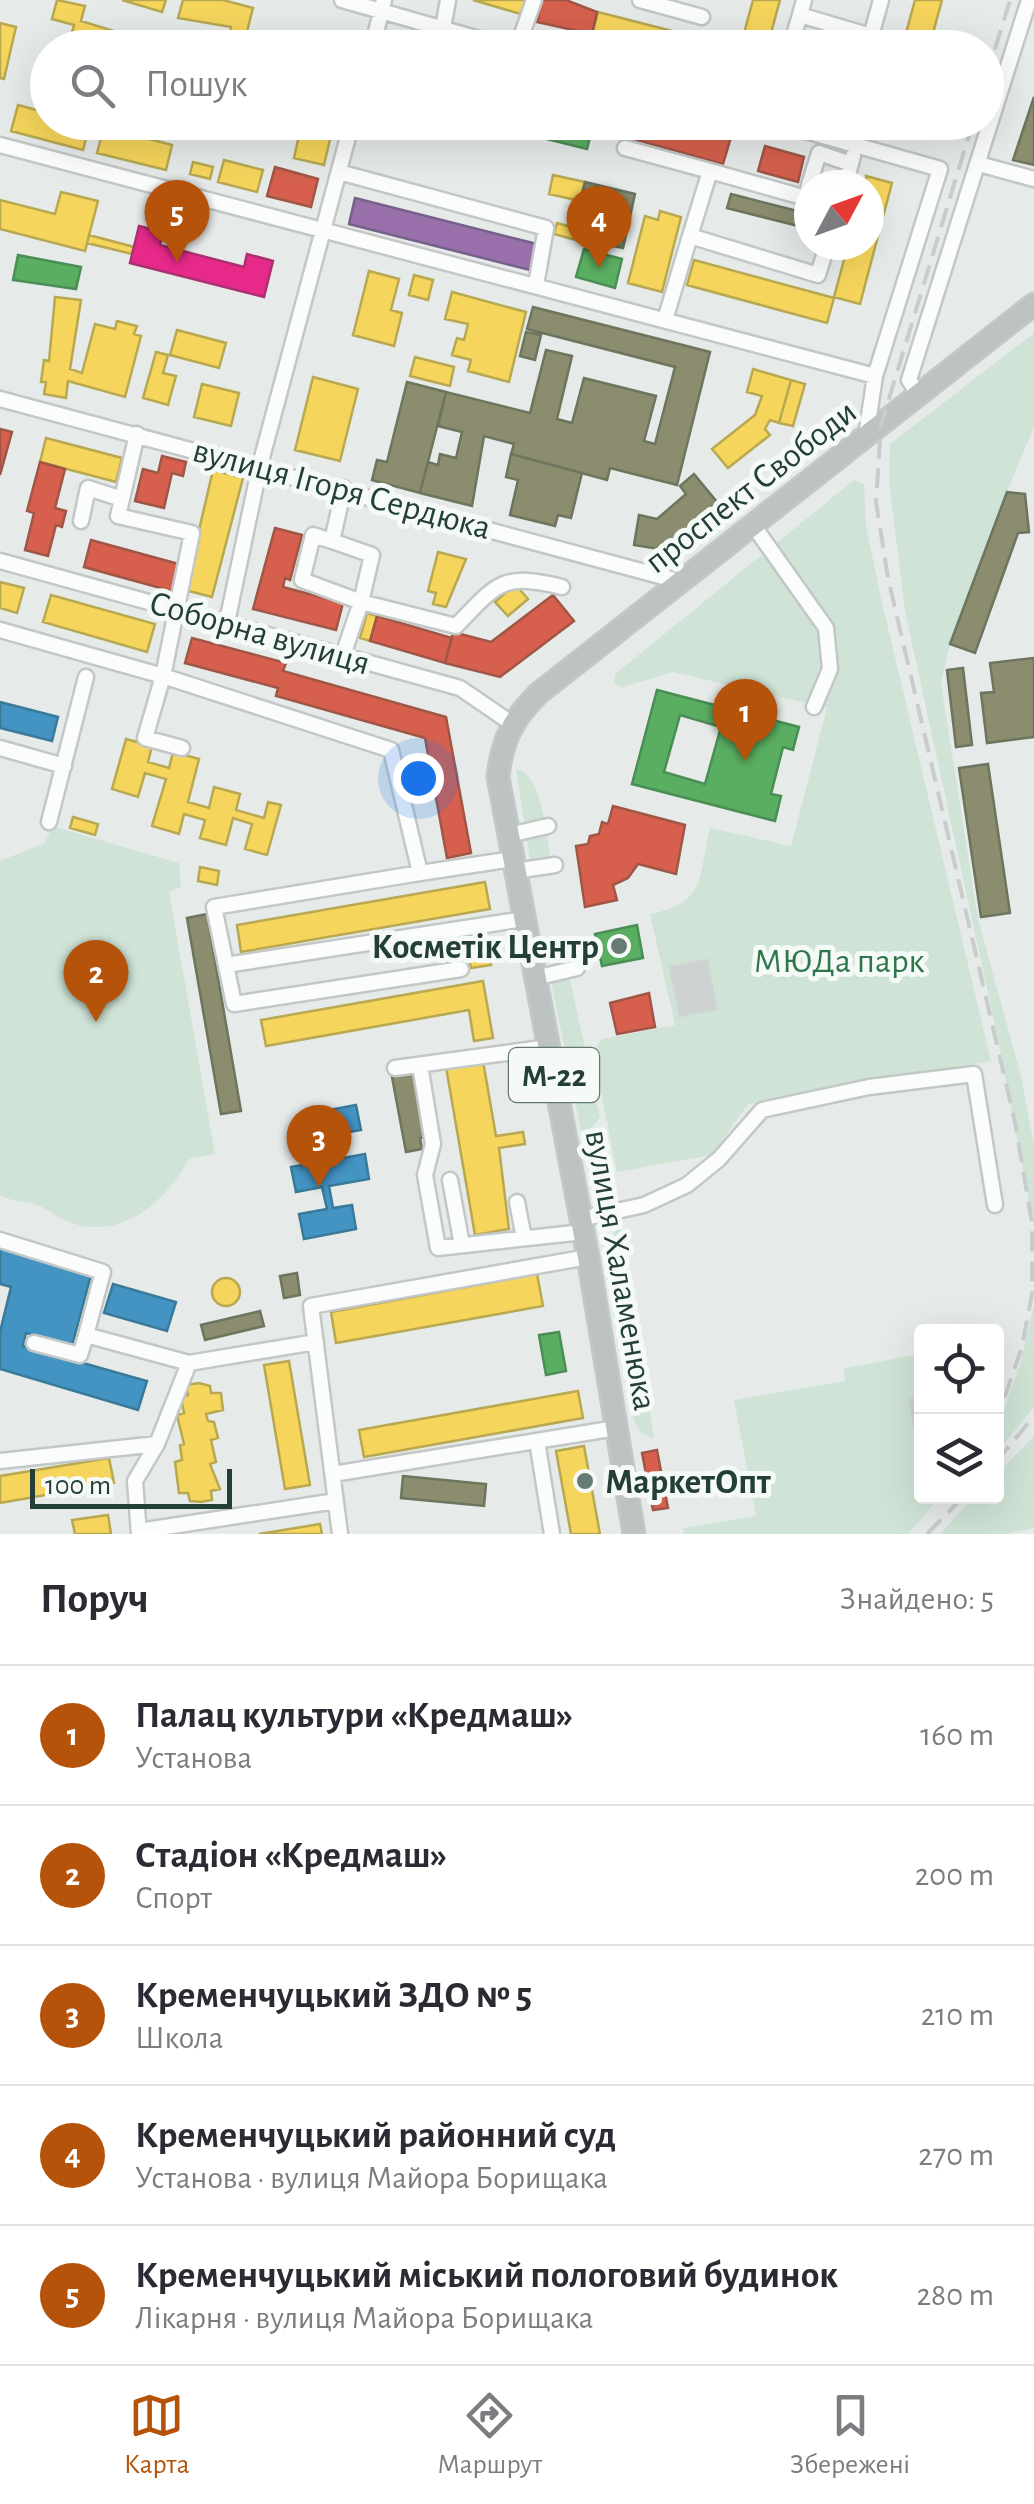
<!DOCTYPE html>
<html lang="uk">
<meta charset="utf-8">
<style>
:root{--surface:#fff;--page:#f2f2f3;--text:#2b2b33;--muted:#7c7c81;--line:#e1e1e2;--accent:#b45309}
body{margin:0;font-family:"Alegreya Sans",sans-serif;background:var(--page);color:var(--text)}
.controls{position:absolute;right:30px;bottom:30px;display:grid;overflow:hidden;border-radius:10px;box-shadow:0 10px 40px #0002}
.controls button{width:90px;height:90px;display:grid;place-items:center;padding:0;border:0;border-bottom:2px solid var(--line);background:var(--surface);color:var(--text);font:50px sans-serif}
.compass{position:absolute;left:794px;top:170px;width:90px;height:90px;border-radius:50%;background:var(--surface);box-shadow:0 10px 40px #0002;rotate:49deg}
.scale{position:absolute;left:30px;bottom:25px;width:202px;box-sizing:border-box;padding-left:10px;border:5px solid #233f38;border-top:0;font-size:28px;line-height:35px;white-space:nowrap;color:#233f38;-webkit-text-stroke:8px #f5faf7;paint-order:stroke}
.you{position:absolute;left:418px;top:778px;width:35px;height:35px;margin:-25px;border:8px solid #fff;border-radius:50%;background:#1a73e8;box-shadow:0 0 0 15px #1a73e833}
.badge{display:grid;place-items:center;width:65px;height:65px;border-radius:50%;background:var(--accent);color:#fff;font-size:32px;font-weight:700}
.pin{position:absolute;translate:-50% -82px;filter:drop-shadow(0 2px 5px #0008)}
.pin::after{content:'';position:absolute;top:52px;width:35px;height:30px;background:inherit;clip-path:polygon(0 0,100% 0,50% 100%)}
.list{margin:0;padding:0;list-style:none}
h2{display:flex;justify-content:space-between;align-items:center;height:130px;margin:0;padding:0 40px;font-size:42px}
h2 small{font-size:32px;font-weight:400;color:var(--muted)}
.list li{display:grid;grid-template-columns:65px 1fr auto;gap:30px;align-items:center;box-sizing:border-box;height:140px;padding:0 40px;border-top:2px solid var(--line)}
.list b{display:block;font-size:38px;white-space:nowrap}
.list p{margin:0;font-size:32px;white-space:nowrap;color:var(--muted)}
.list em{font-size:32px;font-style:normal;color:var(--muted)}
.icon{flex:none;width:55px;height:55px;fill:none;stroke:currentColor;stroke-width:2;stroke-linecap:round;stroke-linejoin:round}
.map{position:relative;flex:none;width:1034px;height:1534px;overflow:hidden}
.search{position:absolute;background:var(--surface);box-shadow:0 10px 40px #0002;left:30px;right:30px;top:30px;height:110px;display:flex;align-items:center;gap:25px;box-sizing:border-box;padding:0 35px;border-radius:55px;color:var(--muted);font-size:38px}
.sheet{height:830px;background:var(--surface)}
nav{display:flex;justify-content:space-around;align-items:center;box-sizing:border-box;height:140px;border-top:2px solid var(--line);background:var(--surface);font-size:28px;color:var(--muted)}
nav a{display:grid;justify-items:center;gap:5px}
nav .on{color:var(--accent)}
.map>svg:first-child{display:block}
.green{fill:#cfe4d6}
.homes{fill:#f6d55c;stroke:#b7a851;stroke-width:2.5}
.shops{fill:#d6604d;stroke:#a05647;stroke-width:2.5}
.offices{fill:#9970ab;stroke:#766188;stroke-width:2.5}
.schools{fill:#4393c3;stroke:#397a99;stroke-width:2.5}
.health{fill:#e7298a;stroke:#ac3071;stroke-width:2.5}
.public{fill:#5aae61;stroke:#4a8d55;stroke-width:2.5;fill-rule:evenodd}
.industry{fill:#8c8c6e;stroke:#6c755e;stroke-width:2.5}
.building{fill:#cdd2d0;stroke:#cfd4d2;stroke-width:2.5}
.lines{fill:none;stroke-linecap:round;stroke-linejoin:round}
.minor-casing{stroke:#c3c8c6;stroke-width:19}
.highway-casing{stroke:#c2cac8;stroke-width:25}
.minor{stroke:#fbfcfc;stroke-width:14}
.highway{stroke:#bcc3c2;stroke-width:20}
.rail{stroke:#c8ccca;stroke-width:4;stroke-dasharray:20 10;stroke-linecap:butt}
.poi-dot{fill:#677b76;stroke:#f5faf7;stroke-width:4}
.labels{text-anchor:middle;stroke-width:10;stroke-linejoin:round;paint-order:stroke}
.shield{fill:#f5faf7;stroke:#627771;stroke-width:2.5}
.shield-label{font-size:32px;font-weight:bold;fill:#233f38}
.street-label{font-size:35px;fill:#233f38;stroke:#f5faf7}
.poi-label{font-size:35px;font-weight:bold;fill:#233f38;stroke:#f5faf7;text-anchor:end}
.park-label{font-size:35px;fill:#2e764c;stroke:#f5faf7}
</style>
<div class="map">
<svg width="1034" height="1534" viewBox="0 0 1034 1534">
<rect width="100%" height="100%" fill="#e6ebe9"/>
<path class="green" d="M1034 333V427L990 533 950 644 941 684 978 919 1021 1076 1034 1146V1227L996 1030 905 611 889 483 890 444Z
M854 480 864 484 866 526 881 598 991 1061 748 1104 712 1155 617 1172 593 1052 602 1039 675 1025 650 914C707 903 698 877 710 828L791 846 827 708 673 672 623 687 614 684 615 674Z
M516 769C545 774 548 849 553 875L533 878Z
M52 826 179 863 181 887 169 892 215 1154 189 1159C165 1202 123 1240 71 1223 58 1219 49 1209 37 1205 25 1201 12 1202 0 1195V861L45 843Z
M569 975 600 1117 592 1128 581 1131 551 981Z
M594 1140 606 1148 616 1202 592 1193 583 1142Z
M620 1226 654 1438 641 1433 634 1421 604 1263 605 1243Z
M1034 1303V1407L997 1452V1428L1020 1365Z
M921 1354 922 1496 940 1497 908 1534H684L683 1528 756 1516 734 1400 845 1381 844 1368Z
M1034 1436V1528L1006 1534H940L974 1497 996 1496 997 1474Z"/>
<path class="homes" d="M57 0 85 6 81 21 114 31 110 48H68L74 25 52 19Z
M122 0H166L162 12Z
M183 0H223L253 8 243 47 227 43 231 27 178 18Z
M473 0H528L524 15Z
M753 0H780L767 48H740Z
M915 0H942L929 48H902Z
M598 12 711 41 709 48H625L591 39Z
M0 23 16 27 4 79 0 78Z
M18 105 48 113V122L90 124 83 150 11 131Z
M302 122H334L324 165 294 158Z
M104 127 172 145 166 170 97 153Z
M224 160 263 170 257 192 218 182Z
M193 162 213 167 210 179 190 174Z
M553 175 585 182 580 201 549 194Z
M866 176 892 183 860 304 834 297 848 245H869Z
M61 192 98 201 85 251 0 229V200L55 214Z
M660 211 681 217 662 292 628 283 645 216 658 220Z
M557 223 589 232 587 243 554 234Z
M89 235 134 247 132 254 87 243Z
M694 260 834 298 827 323 687 285Z
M369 271 399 279 391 310 402 313 394 346 353 335Z
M414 275 433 280 428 300 409 295Z
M452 292 526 312 509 382 468 371 471 360 452 355 457 338 464 340 468 324 445 319Z
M55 297 81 300 70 369 82 373 95 324 115 329 117 321 137 326 134 334 141 336 125 397 68 381 66 398 44 394 46 382H41L44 360 49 361Z
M177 330 226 343 219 368 170 355Z
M156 352 168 355 163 373 176 376 168 405 143 398Z
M415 357 454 367 450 386 410 376Z
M753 369 791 380 779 423 770 420 765 429 770 435 728 468 712 449 755 415 762 396 747 392Z
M313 377 358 389 340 461 295 450Z
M791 380 805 384 793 426 779 423Z
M202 384 239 393 231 426 194 417Z
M46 438 122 458 116 482 40 462Z
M213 470 243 478 212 597 185 590Z
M438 552 466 559 446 607 433 604 436 593 428 591Z
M0 582 24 588 17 613 0 608Z
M515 584 528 599 508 616 495 602Z
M51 595 155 624 147 652 43 622Z
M367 613 377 616 370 641 360 638Z
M126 739 152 746 148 762 169 768 173 752 199 759 188 802 209 808 214 787 240 794 236 810 264 818 268 802 281 805 267 855 245 849 252 824 233 818 226 845 200 838 205 820 184 814 179 834 152 826 166 779 145 773 138 797 112 789Z
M73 817 98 824 95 835 70 828Z
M200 867 219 871 217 885 198 881Z
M485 882 490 909 241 952 237 925Z
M485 932 491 965 471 968 465 936Z
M483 981 493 1038 474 1041 469 1010 266 1046 261 1020Z
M483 1061 496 1136 523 1132 525 1144 499 1148 509 1229 475 1235 446 1067Z
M537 1274 543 1306 336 1343 331 1312Z
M212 1292a14 14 0 1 1 28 0a14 14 0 1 1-28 0Z
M289 1361 310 1485 285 1489 264 1365Z
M199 1383 210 1386 211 1393H221L223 1410 206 1414 208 1421 214 1422 218 1438 211 1440 216 1462 210 1464 220 1489 211 1491 212 1500 201 1502 190 1501 188 1493H179L175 1462 182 1460 180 1445 184 1444 177 1415 184 1413 181 1397 188 1395 186 1385Z
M578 1391 583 1418 364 1457 359 1430Z
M584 1446 600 1534H571L556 1451Z
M109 1458 114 1483 0 1503V1476Z
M108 1515 111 1534H75L72 1520Z
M320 1524 322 1534H259Z"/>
<path class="shops" d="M542 0H566L597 12 592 34 537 22Z
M622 122H676L731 137 723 164 619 135Z
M765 146 804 157 798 182 758 171Z
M275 167 318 179 311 207 267 196Z
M0 429 12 432 0 475Z
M162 456 186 462 183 476 172 473 164 508 135 501 143 469 158 473Z
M40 462 65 469 55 508 66 511 62 527 56 525 48 556 25 550 34 513 27 511Z
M275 528 302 535 290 580 285 578 283 587 343 603 336 630 253 609Z
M91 540 182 565 175 592 84 567Z
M553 595 574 621 500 677 445 663 453 632 491 642Z
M377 616 452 638 445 663 370 641Z
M192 638 286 663 283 671 446 717 471 853 447 858 425 738 276 696 278 688 185 663Z
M613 806 685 825 676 874 638 864 628 878 613 885 617 900 585 907 576 846 588 844 590 836 599 834 602 822 608 824Z
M649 993 655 1027 617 1034 610 1003Z
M657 1450 668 1508 653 1510 642 1453Z"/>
<path class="offices" d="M355 198 537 244 530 270 349 224Z"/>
<path class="schools" d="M0 702 58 717 52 741 0 728Z
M356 1105 361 1130 333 1135 338 1159 365 1154 369 1179 329 1186 333 1208 352 1205 356 1229 304 1239 299 1214 327 1209 322 1187 296 1192 291 1167 331 1160 327 1136 308 1140 303 1115Z
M0 1248 91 1275 72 1346 26 1333 23 1346 147 1381 138 1410 0 1369V1332L11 1287 0 1284Z
M113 1284 176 1302 167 1331 104 1313Z"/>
<path class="health" d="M139 226 163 232 160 245 244 267 247 254 273 261 264 297 130 263Z"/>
<path class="public" d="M547 122H594L587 149 543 138Z
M584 249 622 259 615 288 576 277Z
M18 255 81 267 76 289 13 280Z
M657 690 799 727 793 750 783 747 771 794 781 796 775 821 632 784ZM680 715 721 727 705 784 664 772Z
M637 925 643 958 602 966 595 934Z
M559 1332 566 1371 546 1375 539 1335Z"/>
<path class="industry" d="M1034 97V165L1013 160Z
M585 182 635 194 623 248 609 245 618 206 581 197Z
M731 194 809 214 806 228 727 208Z
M533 307 710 352 677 485 610 468 607 480 511 454 514 444 484 436 472 506 420 493 428 462 438 465 440 454 456 458 462 432 438 426 446 392 530 413 546 350 572 356 557 419 572 423 584 378 656 396 644 441 655 444 675 367 527 329Z
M526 332 541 335 535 360 520 356Z
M407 382 446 392 420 493 372 480 377 460 387 462Z
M511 454 582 473 571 518 558 515 555 526 510 515 518 480 506 477Z
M694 474 717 502 665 550 634 545 639 515 657 519 686 494 680 486Z
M1007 492 1025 494 1029 532 1018 533 975 653 950 644Z
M1034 658V737L987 743 981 693 994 692 990 663Z
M963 668 972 745 956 747 947 670Z
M988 764 1010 913 981 917 959 768Z
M207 914 241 1111 221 1114 187 918Z
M416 1072 427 1137 420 1138 422 1149 406 1152 392 1077Z
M297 1273 300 1295 284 1298 280 1276Z
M260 1311 264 1326 205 1340 201 1325Z
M403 1476 486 1484 484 1506 401 1498Z"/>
<path class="building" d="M734 696 769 706 766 718 730 709Z
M707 960 716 1009 680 1016 670 967Z
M922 1398V1425L914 1426 910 1400Z"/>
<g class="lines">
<g class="minor-casing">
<path id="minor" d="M342 0 511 48
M640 0 702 17
M800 15 804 0
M443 28 448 0
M871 36 881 0
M372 48 384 0
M517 48 534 0
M790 48 800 15 871 36 868 48
M502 122 516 126
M774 122 940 169 875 376 866 436
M0 145 875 376
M625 148 710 171
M979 164 1034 179
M339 172 546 228 536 285
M809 185 819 153 851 164
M845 185 853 156
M809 186 806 198 710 171 690 236 818 275 827 245
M665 320 690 236
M919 395 909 380 1029 0
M0 399 682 582
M137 434 118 516 192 533 163 676 391 750 420 873 214 907 234 1004 461 969
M81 521 88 488 122 499
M753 525 826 628 830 669 814 707
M332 541 372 555 361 602 302 580 313 535 332 541 344 488
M0 561 460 688 511 723
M227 622 260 465 352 122
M0 630 163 676 145 738 182 748
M343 655 361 602 456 626C497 584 501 572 562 587
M0 748 64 766
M49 822 86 677
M509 835 548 826
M515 871 555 865
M420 873 513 859
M226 965 524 919
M535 978 577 968
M420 1065 433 1144 425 1175 438 1248 583 1232
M395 1068 549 1047
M450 1180 462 1245
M517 1202 524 1238
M581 1219 644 1205 687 1185 719 1159 762 1110 869 1087 974 1074 995 1205
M0 1240 103 1272 86 1335 189 1363
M34 1343 80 1355 86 1335
M537 1441 552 1534
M157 1444 189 1363 316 1342
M0 1461 157 1444 135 1481 139 1534
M333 1474 616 1428
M139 1531 336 1501
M340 1534 311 1306 588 1257"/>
</g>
<g class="highway-casing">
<path id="highway" d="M634 1534 588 1257 498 777C502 741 512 719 539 693L1034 304"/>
</g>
<use href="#minor" class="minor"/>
<use href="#highway" class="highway"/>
<path class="rail" d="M986 78 1010 0
M973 122 881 425 876 502 888 578 1015 1122 1032 1223V1294L1022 1347 996 1422
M996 1462 1034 1416
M927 1534 964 1496"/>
</g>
<g class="poi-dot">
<circle cx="619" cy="946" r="10"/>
<circle cx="585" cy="1481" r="10"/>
</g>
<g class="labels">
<rect class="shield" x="509" y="1048" width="90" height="54" rx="8"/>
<g class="shield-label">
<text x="554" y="1086">М-22</text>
</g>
<g class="street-label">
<text transform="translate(750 486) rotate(-38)" y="12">проспект Свободи</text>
<text transform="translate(342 488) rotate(15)" y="12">вулиця Ігоря Сердюка</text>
<text transform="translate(260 632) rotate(16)" y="12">Соборна вулиця</text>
<text transform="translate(622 1270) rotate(80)" y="12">вулиця Халаменюка</text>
</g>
<g class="poi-label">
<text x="599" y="958">Косметік Центр</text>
<text x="605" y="1493" text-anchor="start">МаркетОпт</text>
</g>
<g class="park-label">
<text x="839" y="972">МЮДа парк</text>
</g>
</g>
</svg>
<div class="controls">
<button><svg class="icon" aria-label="locate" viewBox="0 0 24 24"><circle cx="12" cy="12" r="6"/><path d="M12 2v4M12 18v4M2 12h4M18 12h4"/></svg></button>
<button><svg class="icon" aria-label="layers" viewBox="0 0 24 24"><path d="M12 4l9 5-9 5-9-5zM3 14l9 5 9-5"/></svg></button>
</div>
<svg class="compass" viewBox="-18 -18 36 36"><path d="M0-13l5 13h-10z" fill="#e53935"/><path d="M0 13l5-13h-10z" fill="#7c7c81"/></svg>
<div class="scale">100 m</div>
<div class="you"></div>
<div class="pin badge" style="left:745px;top:761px">1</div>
<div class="pin badge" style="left:96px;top:1022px">2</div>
<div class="pin badge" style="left:319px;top:1187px">3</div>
<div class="pin badge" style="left:599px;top:268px">4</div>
<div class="pin badge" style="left:177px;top:262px">5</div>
<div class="search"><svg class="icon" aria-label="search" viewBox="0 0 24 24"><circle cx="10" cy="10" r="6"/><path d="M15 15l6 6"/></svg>Пошук</div>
</div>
<section class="sheet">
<h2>Поруч<small>Знайдено: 5</small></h2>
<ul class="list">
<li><span class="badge">1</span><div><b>Палац культури «Кредмаш»</b><p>Установа</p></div><em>160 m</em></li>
<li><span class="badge">2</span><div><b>Стадіон «Кредмаш»</b><p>Спорт</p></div><em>200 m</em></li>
<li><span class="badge">3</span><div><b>Кременчуцький ЗДО № 5</b><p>Школа</p></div><em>210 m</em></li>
<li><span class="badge">4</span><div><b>Кременчуцький районний суд</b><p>Установа · вулиця Майора Борищака</p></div><em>270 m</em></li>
<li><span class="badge">5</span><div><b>Кременчуцький міський пологовий будинок</b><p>Лікарня · вулиця Майора Борищака</p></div><em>280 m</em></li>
</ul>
</section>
<nav>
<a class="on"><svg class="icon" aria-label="map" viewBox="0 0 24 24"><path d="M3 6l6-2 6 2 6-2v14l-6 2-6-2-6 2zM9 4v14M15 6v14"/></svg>Карта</a>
<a><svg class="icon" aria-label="directions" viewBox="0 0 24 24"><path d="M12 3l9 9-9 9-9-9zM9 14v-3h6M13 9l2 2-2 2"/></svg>Маршрут</a>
<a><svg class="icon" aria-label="saved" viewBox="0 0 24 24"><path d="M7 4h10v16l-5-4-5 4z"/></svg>Збережені</a>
</nav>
